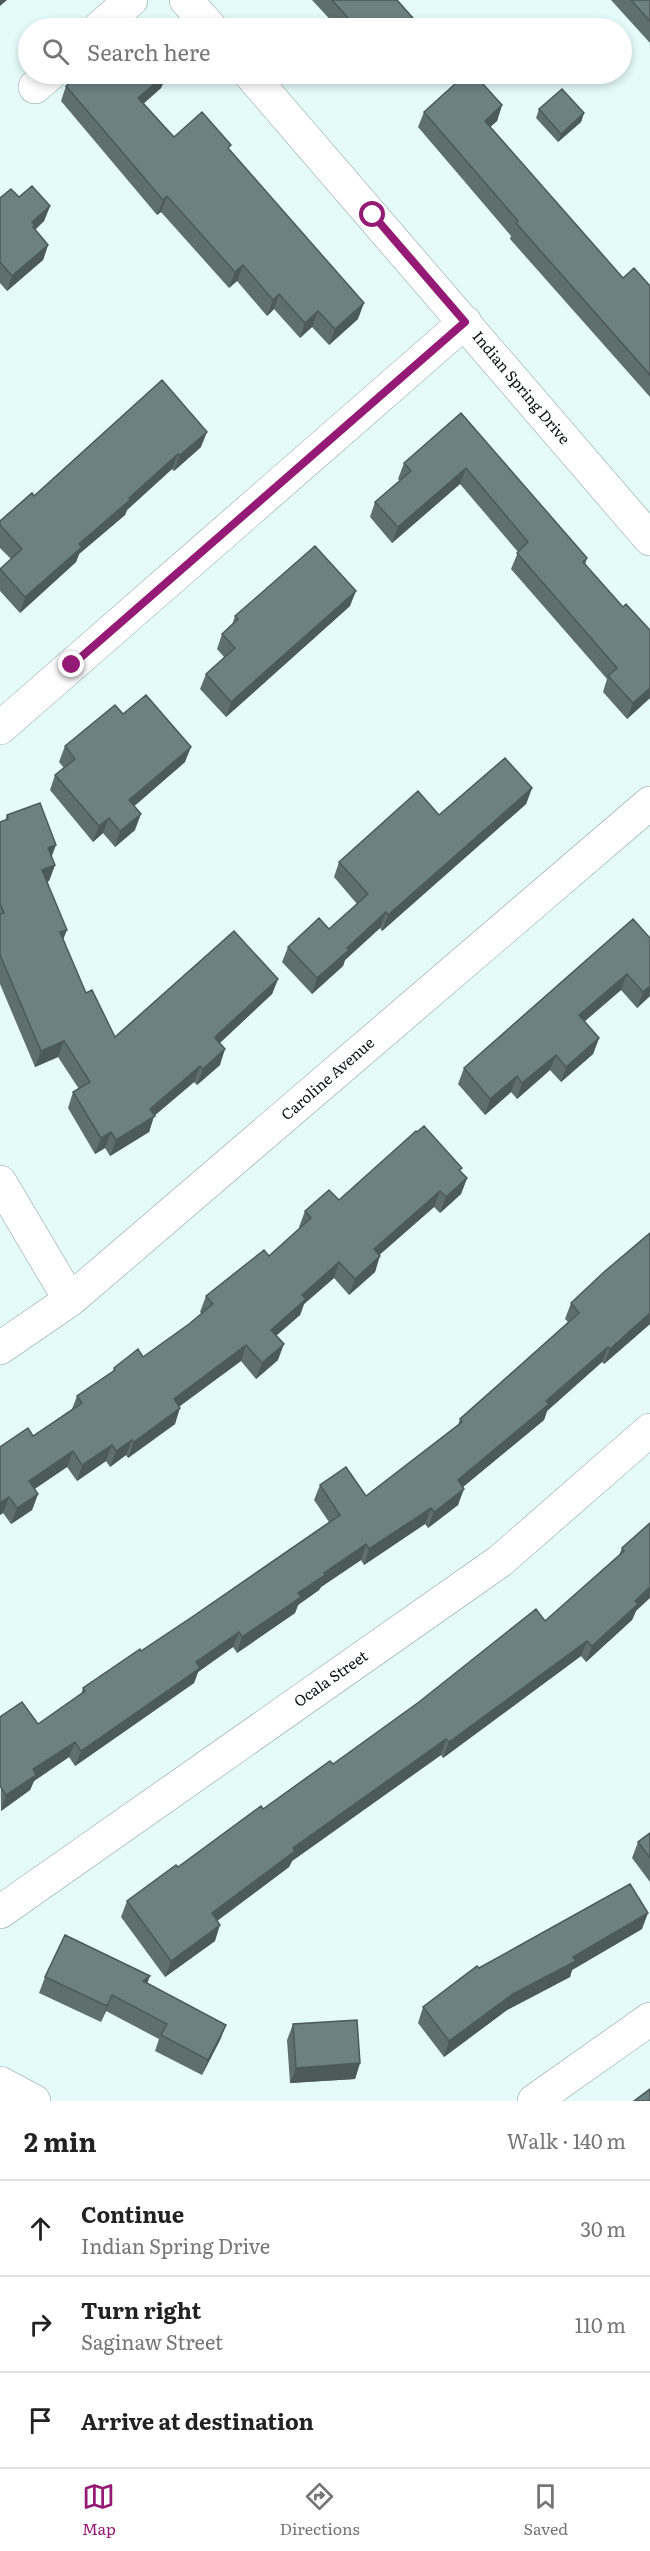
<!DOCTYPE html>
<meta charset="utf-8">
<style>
:root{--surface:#fff;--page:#f2f2f2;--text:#222;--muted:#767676;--line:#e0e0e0;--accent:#951a75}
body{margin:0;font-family:Literata,serif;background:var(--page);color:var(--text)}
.stop{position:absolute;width:18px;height:18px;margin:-14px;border:4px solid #951a75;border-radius:50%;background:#fff}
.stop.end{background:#951a75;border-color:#fff;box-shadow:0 2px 6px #0008}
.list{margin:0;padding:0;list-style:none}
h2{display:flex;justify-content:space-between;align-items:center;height:78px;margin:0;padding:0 24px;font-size:26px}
h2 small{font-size:20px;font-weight:400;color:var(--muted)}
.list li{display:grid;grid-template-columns:39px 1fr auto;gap:18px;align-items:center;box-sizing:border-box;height:96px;padding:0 24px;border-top:2px solid var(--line)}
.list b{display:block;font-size:22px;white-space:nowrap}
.list p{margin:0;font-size:20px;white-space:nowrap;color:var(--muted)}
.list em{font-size:20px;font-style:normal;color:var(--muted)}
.icon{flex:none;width:33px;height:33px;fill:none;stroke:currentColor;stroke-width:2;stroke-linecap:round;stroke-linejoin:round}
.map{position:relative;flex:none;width:650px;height:2101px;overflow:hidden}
.search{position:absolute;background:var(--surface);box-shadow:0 3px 9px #0003;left:18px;right:18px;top:18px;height:66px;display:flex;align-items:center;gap:15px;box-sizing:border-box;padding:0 21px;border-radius:33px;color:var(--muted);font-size:22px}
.sheet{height:366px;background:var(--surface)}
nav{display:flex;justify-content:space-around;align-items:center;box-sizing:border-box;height:84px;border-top:2px solid var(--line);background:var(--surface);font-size:16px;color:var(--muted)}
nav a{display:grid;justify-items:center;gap:3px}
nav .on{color:var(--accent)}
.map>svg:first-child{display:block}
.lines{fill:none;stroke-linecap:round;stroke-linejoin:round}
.street-casing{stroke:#889d9b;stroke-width:34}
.secondary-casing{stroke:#889d9b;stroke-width:34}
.street{stroke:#fff;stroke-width:33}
.secondary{stroke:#fff;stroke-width:33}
.wall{fill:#5e6f6e}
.shaded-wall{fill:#4c5a5a}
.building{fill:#6d8180;stroke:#4c5a5a;stroke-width:1.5}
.route{stroke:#951a75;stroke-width:8}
.labels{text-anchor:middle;stroke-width:5;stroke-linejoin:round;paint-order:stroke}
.street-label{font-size:15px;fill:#0a1212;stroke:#fff}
</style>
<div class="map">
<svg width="650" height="2101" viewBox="0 0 650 2101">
<rect width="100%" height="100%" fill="#e4fbf9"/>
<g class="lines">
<g class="street-casing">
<path id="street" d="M186 0 211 28
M99 28 131 0
M250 74 650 539
M35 87 50 74
M0 728 465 322
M0 1182 70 1300
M0 1348 70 1300 650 803
M0 1912 500 1561 650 1430
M534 2101 650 2019"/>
</g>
<g class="secondary-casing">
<path id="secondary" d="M0 2083 34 2101"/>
</g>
<use href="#street" class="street"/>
<use href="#secondary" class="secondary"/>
</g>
<path class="wall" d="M312 0H397L419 28H338Z
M611 0H650V43Z
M128 74H167L161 88 144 103 174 137 229 150 358 319 329 345 312 327 300 338 274 309 267 316 237 281 229 288 161 212 157 215 61 101 66 86 126 75Z
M502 105 497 121 490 127 623 278 650 286V397L510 239 511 236 418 127 424 112Z
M539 109 584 113 581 122 558 142 536 118Z
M19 197 50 206 44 221 35 230 48 245 43 260 7 291 0 283V198Z
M461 413 587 558 585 565 650 698 627 719 603 692 607 679 511 569 518 552 460 484 392 543 370 517 375 502 400 481 398 479 404 463Z
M201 447 174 471 172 469 127 510 125 515 79 554 76 562 20 613 0 591V569L11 559 0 548V521L34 496Z
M350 606 226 717 200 689 206 674 224 657 217 649 222 634 232 625 235 616Z
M123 714 185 762 134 806 135 830 115 847 103 833 93 842 50 790 55 775 64 768 59 762 65 746Z
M532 788 526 804 382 931 380 928 345 960 343 966 312 994 282 962 288 947 329 929 357 904 334 877 339 862 439 815Z
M7 815 52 857 55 865 49 881 47 882 63 940 86 993 115 1037 278 979 272 994 220 1043V1065L197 1085 194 1082 154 1116 149 1132 110 1156 105 1148 95 1154 68 1108 73 1092 79 1089 58 1057 35 1067 0 984V822L5 821Z
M633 919 650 996 637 1008 621 990 584 1022 599 1038 593 1054 561 1082 550 1070 517 1099 511 1092 485 1115 458 1084 464 1068Z
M462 1168 460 1171 467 1178 461 1194 440 1213 434 1207 379 1255 375 1272 349 1295 334 1278 304 1304 300 1315 276 1336 278 1360 256 1379 241 1361 179 1406 175 1424 128 1458 126 1455 110 1467 106 1461 77 1481 67 1467 34 1489 38 1494 32 1510 11 1524 3 1513 0 1515 33 1436 72 1409 77 1396 113 1371 114 1368 143 1357 189 1324 202 1314 200 1312 206 1296 269 1256 300 1228 299 1227 305 1211 339 1200Z
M571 1303 650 1324 604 1364 602 1362 547 1411 544 1420 463 1487 458 1505 428 1528 425 1524 364 1565 361 1560 321 1587 319 1590 298 1605 295 1613 237 1653 233 1647 198 1672 194 1683 75 1766 69 1757 34 1781 30 1790 1 1811 0 1717 38 1724 81 1694 83 1688 141 1651 192 1617 329 1522 314 1500 320 1485 366 1496 458 1425 460 1419 568 1322 565 1319Z
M650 1523 636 1611 632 1620 586 1662 581 1656 443 1758 441 1755 292 1861 289 1867 217 1921 215 1941 165 1977 121 1917 127 1901 178 1867 263 1809 333 1764 545 1621 619 1555 622 1548Z
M650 1833V1882L632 1858 638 1842Z
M642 1929 572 1970 570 1977 507 2010 444 2057 418 2023 423 2007 479 1968Z
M45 1977 147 1983 226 2025 220 2040 202 2075 155 2051 159 2039 106 2011 101 2022 39 1993Z
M293 2024 360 2063 355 2079 290 2083 287 2040Z"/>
<path class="shaded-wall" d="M0 0H7L0 6Z
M166 74H167L161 88 133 113 138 98Z
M502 105 497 121 479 137 485 121Z
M584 113 581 122 558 142 561 134Z
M167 196 161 212 157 215 163 200Z
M50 206 44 221 32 232V222Z
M48 245 43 260 7 291 12 276Z
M243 265 237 281 229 288 235 272Z
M279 294 274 309 267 316 273 300Z
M364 303 358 319 329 345 335 329Z
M318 311 312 327 300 338 305 323Z
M207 432 201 447 174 471 180 455Z
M178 454 172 469 127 510 125 515 79 554 76 562 20 613 25 597 79 544Z
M466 468 460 484 392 543 398 527Z
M356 591 350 606 226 717 231 702Z
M650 688V698L627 719 633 703Z
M191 747 185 762 123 816 129 800Z
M532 788 526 804 382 931 388 915Z
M141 814 135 830 115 847 120 831Z
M109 818 103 833 93 842 99 826Z
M56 845 50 861 48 848Z
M55 865 49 881 36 885 42 870Z
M386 912 380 928 345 960 343 966 312 994 317 978 347 948Z
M67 930 61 945 60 932Z
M627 974 621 990 573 1031 579 1015Z
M278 979 272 994 211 1051 217 1035Z
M650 986V996L637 1008 643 992Z
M599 1038 593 1054 561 1082 566 1067Z
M64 1041 58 1057 35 1067 41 1051Z
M225 1049 220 1065 197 1085 203 1069Z
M556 1055 550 1070 517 1099 522 1083Z
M200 1066 194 1082 154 1116 149 1132 110 1156 116 1140Z
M517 1076 511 1092 485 1115 490 1099Z
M111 1132 105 1148 95 1154 101 1138Z
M467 1178 461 1194 440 1213 446 1197Z
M440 1191 434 1207 368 1265 374 1249Z
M380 1256 375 1272 349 1295 355 1279Z
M339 1262 334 1278 304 1304 300 1315 265 1345 271 1330 302 1295Z
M650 1313V1324L604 1364 610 1349Z
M284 1344 278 1360 256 1379 262 1363Z
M246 1345 241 1361 168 1415 174 1399Z
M608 1347 602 1362 547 1411 544 1420 452 1496 458 1480Z
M180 1408 175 1424 128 1458 134 1442Z
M132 1440 126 1455 110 1467 116 1451Z
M112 1445 106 1461 77 1481 82 1465Z
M73 1451 67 1467 23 1497 29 1481Z
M464 1489 458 1505 428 1528 434 1512Z
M38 1494 32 1510 11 1524 17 1508Z
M9 1497 3 1513 0 1515V1503Z
M431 1508 425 1524 364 1565 369 1549Z
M366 1544 361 1560 321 1587 319 1590 298 1605 295 1613 237 1653 242 1637 324 1573Z
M650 1587V1598L636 1611 632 1620 586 1662 592 1646 635 1601Z
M239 1632 233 1647 198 1672 194 1683 75 1766 81 1751 196 1662Z
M587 1641 581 1656 443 1758 449 1742Z
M446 1739 441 1755 292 1861 289 1867 206 1929 212 1913 293 1848Z
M75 1742 69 1757 34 1781 30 1790 1 1811 6 1795 33 1769Z
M648 1913 642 1929 572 1970 570 1977 507 2010 444 2057 449 2041 513 1994 573 1957Z
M220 1925 215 1941 165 1977 171 1961Z
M150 1976 144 1992 143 1981Z
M112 1995 106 2011 101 2022 107 2006Z
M226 2025 220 2040 202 2075 208 2060Z
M360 2063 355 2079 290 2083 296 2068Z"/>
<path class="building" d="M332 0H397L420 26 416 28H357Z
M631 0H650V21Z
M80 74H124L126 75 128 74H166L138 98 174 137 202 112 231 145 228 148 364 303 335 329 318 311 305 323 279 294 273 300 243 265 235 272 167 196 163 200 66 86Z
M466 74H474L502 105 485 121 623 278 634 268 650 286V375L516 223 518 221 424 112Z
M562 89 584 113 561 134 539 109Z
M32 186 50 206 32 222 35 226 33 227 48 245 12 276 0 262V198L11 189 19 197Z
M162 380 207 432 180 455 178 454 129 498 131 499 79 544 82 547 25 597 0 569 22 549 0 525V521L32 493 34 496Z
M461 413 587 558 583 562 623 607 626 604 650 630V688L633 703 608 676 617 668 517 553 528 542 466 468 398 527 375 502 411 471 404 463Z
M315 546 356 591 231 702 206 674 235 648 222 634 238 619 235 616Z
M146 695 191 747 129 800 141 814 120 831 109 818 99 826 55 775 75 759 65 746 115 705 123 714Z
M505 758 532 788 388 915 386 912 347 948 349 950 317 978 288 947 319 918 329 929 368 894 339 862 418 791 439 815Z
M40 803 56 845 48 848 55 865 42 870 67 930 60 932 86 993 92 990 115 1037 234 931 278 979 217 1035 215 1038 225 1049 203 1069 200 1066 150 1109 155 1116 116 1140 111 1132 101 1138 73 1092 90 1082 64 1041 41 1051 0 955V914L4 913 0 903V822L8 819 7 815Z
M633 919 650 938V986L643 992 627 974 579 1015 599 1038 566 1067 556 1055 522 1083 517 1076 490 1099 464 1068Z
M424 1126 462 1168 459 1170 467 1178 446 1197 440 1191 374 1249 380 1256 355 1279 339 1262 302 1295 306 1299 271 1330 284 1344 262 1363 246 1345 174 1399 180 1408 134 1442 132 1440 116 1451 112 1445 82 1465 73 1451 29 1481 38 1494 17 1508 9 1497 0 1503V1447L28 1428 33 1436 82 1403 77 1396 115 1370 114 1368 138 1349 143 1357 189 1324 213 1304 206 1296 264 1250 269 1256 311 1218 305 1211 329 1190 339 1200 416 1131 417 1132Z
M650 1233V1313L610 1349 608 1347 546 1401 549 1404 458 1480 464 1489 434 1512 431 1508 369 1549 366 1544 324 1573 325 1575 298 1593 301 1597 242 1637 239 1632 196 1662 200 1668 81 1751 75 1742 33 1769 36 1775 6 1795 0 1786V1717L22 1702 38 1724 85 1691 83 1688 140 1649 141 1651 192 1617 340 1515 320 1485 346 1467 366 1496 462 1422 460 1419 579 1313 571 1303 604 1272Z
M650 1523V1587L635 1601 638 1604 592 1646 587 1641 449 1742 446 1739 293 1848 295 1851 212 1913 220 1925 171 1961 127 1901 176 1865 178 1867 261 1806 263 1809 330 1761 333 1764 419 1702 536 1609 545 1621 624 1551 622 1548Z
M650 1833V1858L638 1842Z
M630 1884 648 1913 573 1957 576 1961 513 1994 449 2041 423 2007 477 1966 479 1968Z
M65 1935 150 1976 143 1981 226 2025 208 2060 161 2035 167 2024 112 1995 107 2006 45 1977Z
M357 2020 360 2063 296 2068 293 2024Z
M650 2089V2101H634Z"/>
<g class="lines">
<path class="route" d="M72 665 465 322 373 215"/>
</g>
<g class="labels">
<g class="street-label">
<text transform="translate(521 388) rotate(50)" y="5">Indian Spring Drive</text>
<text transform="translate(328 1079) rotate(-41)" y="5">Caroline Avenue</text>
<text transform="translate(331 1679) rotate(-35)" y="5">Ocala Street</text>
</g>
</g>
</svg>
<div class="stop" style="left:373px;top:215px"></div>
<div class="stop end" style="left:72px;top:665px"></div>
<div class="search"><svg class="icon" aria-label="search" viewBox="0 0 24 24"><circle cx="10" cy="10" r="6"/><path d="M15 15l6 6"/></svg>Search here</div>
</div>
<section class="sheet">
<h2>2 min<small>Walk · 140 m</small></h2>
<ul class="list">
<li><svg class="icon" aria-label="ahead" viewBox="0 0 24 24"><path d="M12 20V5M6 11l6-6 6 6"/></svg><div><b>Continue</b><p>Indian Spring Drive</p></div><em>30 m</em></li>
<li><svg class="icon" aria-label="right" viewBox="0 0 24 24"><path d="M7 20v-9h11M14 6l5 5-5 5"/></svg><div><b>Turn right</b><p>Saginaw Street</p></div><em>110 m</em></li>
<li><svg class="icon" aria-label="arrive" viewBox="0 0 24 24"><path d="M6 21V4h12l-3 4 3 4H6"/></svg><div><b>Arrive at destination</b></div></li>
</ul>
</section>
<nav>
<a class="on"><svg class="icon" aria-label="map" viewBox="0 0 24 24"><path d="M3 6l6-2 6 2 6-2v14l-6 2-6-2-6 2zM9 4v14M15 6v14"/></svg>Map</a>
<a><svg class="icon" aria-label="directions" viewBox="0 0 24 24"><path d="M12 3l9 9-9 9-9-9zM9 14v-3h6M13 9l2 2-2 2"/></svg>Directions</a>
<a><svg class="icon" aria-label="saved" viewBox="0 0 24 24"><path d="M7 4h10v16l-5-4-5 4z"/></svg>Saved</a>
</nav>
